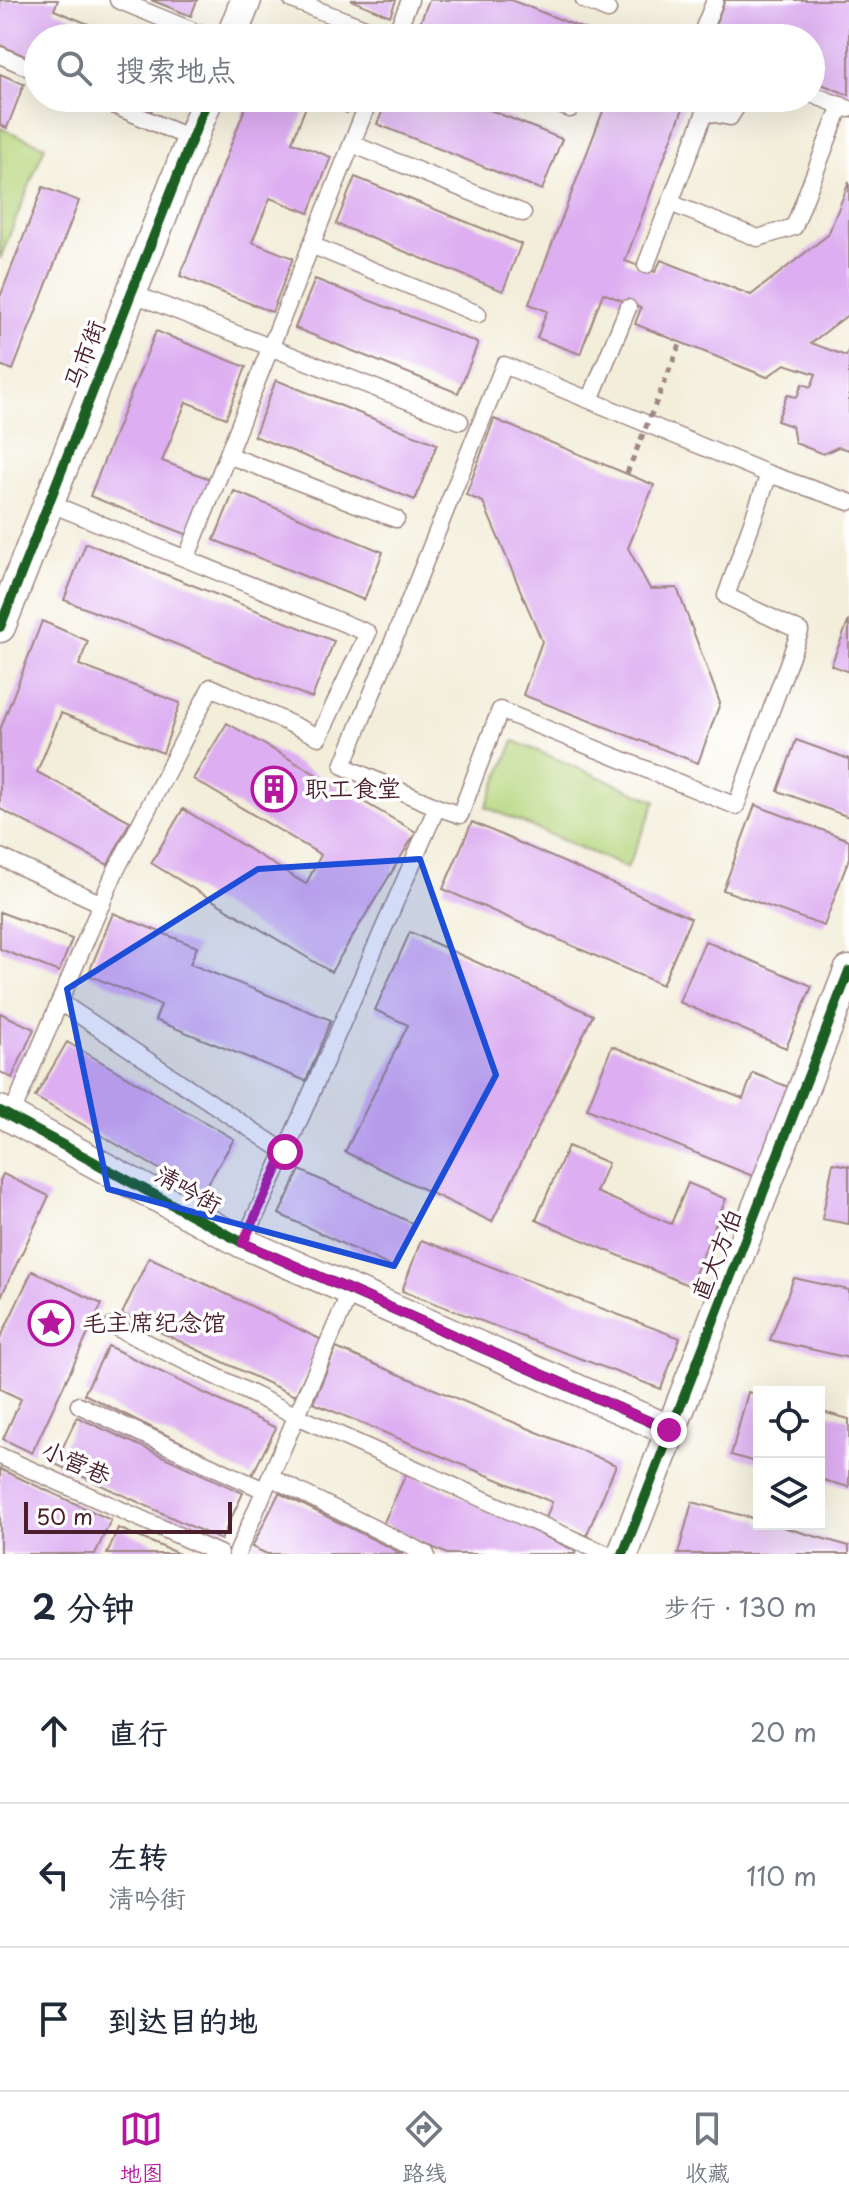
<!DOCTYPE html>
<html lang="zh">
<meta charset="utf-8">
<style>
:root{--surface:#fff;--page:#f2f2f3;--text:#1f2937;--muted:#747a83;--line:#e0e1e3;--accent:#b5179e}
body{margin:0;font-family:"Playpen Sans","LXGW WenKai TC",sans-serif;background:var(--page);color:var(--text)}
.controls{position:absolute;right:24px;bottom:24px;display:grid;overflow:hidden;border-radius:0px;box-shadow:0 8px 32px #0002}
.controls button{width:72px;height:72px;display:grid;place-items:center;padding:0;border:0;border-bottom:2px solid var(--line);background:var(--surface);color:var(--text);font:40px sans-serif}
.scale{position:absolute;left:24px;bottom:20px;width:208px;box-sizing:border-box;padding-left:8px;border:4px solid #4a1f2b;border-top:0;font-size:22px;line-height:28px;white-space:nowrap;color:#4a1f2b;-webkit-text-stroke:6px #fff;paint-order:stroke}
.stop{position:absolute;width:24px;height:24px;margin:-18px;border:6px solid #b5179e;border-radius:50%;background:#fff}
.stop.end{background:#b5179e;border-color:#fff;box-shadow:0 2px 8px #0008}
.list{margin:0;padding:0;list-style:none}
h2{display:flex;justify-content:space-between;align-items:center;height:104px;margin:0;padding:0 32px;font-size:34px}
h2 small{font-size:26px;font-weight:400;color:var(--muted)}
.list li{display:grid;grid-template-columns:52px 1fr auto;gap:24px;align-items:center;box-sizing:border-box;height:144px;padding:0 32px;border-top:2px solid var(--line)}
.list b{display:block;font-size:30px;white-space:nowrap}
.list p{margin:0;font-size:26px;white-space:nowrap;color:var(--muted)}
.list em{font-size:26px;font-style:normal;color:var(--muted)}
.icon{flex:none;width:44px;height:44px;fill:none;stroke:currentColor;stroke-width:2;stroke-linecap:round;stroke-linejoin:round}
.map{position:relative;flex:none;width:849px;height:1554px;overflow:hidden}
.search{position:absolute;background:var(--surface);box-shadow:0 8px 32px #0002;left:24px;right:24px;top:24px;height:88px;display:flex;align-items:center;gap:20px;box-sizing:border-box;padding:0 28px;border-radius:44px;color:var(--muted);font-size:30px}
.sheet{height:536px;background:var(--surface)}
nav{display:flex;justify-content:space-around;align-items:center;box-sizing:border-box;height:112px;border-top:2px solid var(--line);background:var(--surface);font-size:22px;color:var(--muted)}
nav a{display:grid;justify-items:center;gap:4px}
nav .on{color:var(--accent)}
.map>svg:first-child{display:block}
.green{fill:#b6d67e;stroke:#807a54;stroke-width:2}
.building{fill:#ddaef1}
.lines{fill:none;stroke-linecap:round;stroke-linejoin:round}
.service-casing{stroke:#9e8682;stroke-width:19}
.minor-casing{stroke:#9e8682;stroke-width:33}
.service{stroke:#fff;stroke-width:16}
.minor{stroke:#fff;stroke-width:30}
.path-bridge{stroke:#9e8682;stroke-width:5;stroke-dasharray:6 6;stroke-linecap:butt}
.cycleway-casing{stroke:#fff;stroke-width:15}
.cycleway{stroke:#1b5e20;stroke-width:10}
.route{stroke:#b5179e;stroke-width:10}
.marked{fill:#1d4ed8;fill-opacity:0.2;stroke:#1d4ed8;stroke-width:6;stroke-linejoin:round}
.labels{text-anchor:middle;stroke-width:7;stroke-linejoin:round;paint-order:stroke}
.street-label{font-size:24px;fill:#4a1f2b;stroke:#fff}
.poi-label{font-size:24px;fill:#4a1f2b;stroke:#fff;text-anchor:start}
</style>
<div class="map">
<svg width="849" height="1554" viewBox="0 0 849 1554">
<rect width="100%" height="100%" fill="#fff"/>
<filter id="ink" filterUnits="userSpaceOnUse"><feTurbulence type="fractalNoise" baseFrequency=".0125" numOctaves="2"/><feDisplacementMap in="SourceGraphic" scale="16" xChannelSelector="R" yChannelSelector="G"/><feConvolveMatrix kernelMatrix="1 2 1 2 8 2 1 2 1" color-interpolation-filters="sRGB"/></filter>
<filter id="wash" filterUnits="userSpaceOnUse"><feTurbulence type="fractalNoise" baseFrequency=".006" numOctaves="4" result="noise"/><feDisplacementMap in="SourceGraphic" scale="32" xChannelSelector="R" yChannelSelector="G"/><feGaussianBlur stdDeviation="1.8" result="paint"/><feColorMatrix in="noise" values="0 0 0 0 0 0 0 0 0 0 0 0 0 0 0 0 0 1.4 0 .05"/><feComposite in="paint" operator="in"/></filter>
<g filter="url(#wash)">
<rect width="100%" height="100%" fill="#f3eeda"/>
<path class="green" d="M0 128 45 146 0 259Z
M514 741 656 801 627 868 486 807Z"/>
<g id="blocks">
<path class="building" d="M0 0H58L54 10 122 38H38V62L0 45Z
M151 0H197L191 16Z
M351 0H396L390 16Z
M429 0H511L607 38H459L420 23Z
M725 0H849V95L811 80V38H710Z
M277 27 305 38H272Z
M0 74 24 84 7 128 0 125Z
M120 98H156L151 112Z
M249 98H353L347 113 309 99 292 142 331 157 309 213 270 198 252 242 293 258 272 312 180 276Z
M388 98H460L562 139 542 190 377 124Z
M608 98H687L625 261 655 272 661 260 751 295 828 235 849 182V314L811 343 846 356 849 348V450L838 447 823 454 795 443 792 426 777 421 787 395 797 397 802 384 811 387 816 374 785 364 767 377 635 324 641 308 603 293 580 354 537 338 547 311 529 304Z
M355 177 521 244 503 291 336 224Z
M43 187 79 201 13 370 0 365V297Z
M315 279 478 343 458 393 295 328Z
M156 331 246 367 226 418 186 402 162 461 210 479 188 535 90 496Z
M276 380 437 444 415 500 254 436Z
M494 419 654 485 628 548 650 589 677 588 720 703 698 763 523 695 542 641 483 502 466 495Z
M234 491 383 552 364 600 214 540Z
M86 543 334 641 312 698 64 600Z
M849 620V672L831 665Z
M42 621 88 641 79 665 180 703 163 753 61 713 37 772 130 821 108 865 0 809V730Z
M227 723 416 832 331 972 151 863 183 809 306 884 321 855 193 779Z
M796 740 849 759V817L778 791Z
M755 805 849 840V858L824 926 723 890Z
M472 822 691 918 662 985 443 889Z
M0 912 72 939 59 972 0 949Z
M113 913 197 947 190 964 331 1020 306 1081 155 1020 161 1005 88 975Z
M410 932 593 1015 492 1222 345 1152 408 1025 375 1010Z
M705 941 812 986 786 1048 679 1002Z
M0 1013 34 1029 12 1078 0 1072Z
M67 1042 234 1139 202 1194 35 1097Z
M612 1046 743 1099 753 1073 791 1088 755 1177 587 1109Z
M568 1146 608 1163 596 1192 671 1224 688 1183 726 1199 690 1286 536 1220Z
M833 1163 849 1166V1224L822 1219Z
M300 1170 414 1224 394 1268 279 1214Z
M3 1174 49 1196 0 1299V1181Z
M421 1240 680 1338 661 1389 402 1291Z
M149 1257 322 1340 295 1396 122 1314Z
M32 1271 102 1304 32 1453 3 1439 21 1399 0 1389V1339Z
M794 1278 849 1290V1358L770 1340Z
M108 1346 276 1428 251 1477 84 1394Z
M336 1348 616 1465 585 1539 545 1521 552 1502 313 1403Z
M748 1392 759 1395V1463L731 1455Z
M819 1411 849 1419V1487L819 1479Z
M77 1417 243 1493 221 1540 55 1464Z
M0 1469 111 1520 95 1554H0Z
M407 1472 576 1551 575 1554H447L383 1524Z
M279 1493 403 1554H267L252 1547Z
M692 1502 759 1520V1524H772L849 1546V1554H678Z
M118 1528 179 1554H107Z"/>
</g>
</g>
<g filter="url(#ink)">
<use href="#blocks" fill-opacity="0" stroke="#9e8682" stroke-width="2"/>
<g class="lines">
<g class="service-casing">
<path id="service" d="M118 0 210 38
M292 0 391 38
M584 0 608 10
M394 38 410 0
M700 38 715 0
M0 55 38 72
M811 94 849 109
M97 98 192 139
M542 98 570 109
M352 144 523 213
M670 203 758 238 794 227 841 105
M311 245 478 314
M646 265 705 112 730 117 742 98
M131 293 460 421
M590 400 628 308
M228 455 396 519
M186 559 370 98
M437 807 343 766 504 365 769 474 849 502
M0 857 102 904
M60 1002 285 1152
M11 1116 114 874 211 687 319 737 368 633 49 503
M243 1243 295 1130 437 807 460 815 500 710 736 806 800 631 726 596 769 474
M113 1326 297 1416 606 1554
M79 1405 264 1490
M0 1456 220 1554
M270 1477 426 1554
M237 1554 351 1290"/>
</g>
<g class="minor-casing">
<path id="minor" d="M231 38 246 0
M0 627 208 98
M0 1111 243 1243 669 1430
M623 1554 849 971"/>
</g>
<use href="#service" class="service"/>
<use href="#minor" class="minor"/>
<path class="path-bridge" d="M627 473 681 342"/>
<g class="cycleway-casing">
<path id="cycleway" d="M0 627 208 98
M0 1111 243 1243 669 1430
M623 1554 849 971"/>
</g>
<use href="#cycleway" class="cycleway"/>
</g>
</g>
<g class="lines" filter="url(#ink)">
<path class="route" d="M285 1152 243 1243 669 1430"/>
</g>
<path class="marked" d="M420 859 496 1075 394 1266 108 1189 67 989 258 869Z"/>
<defs>
<g id="building-ring" transform="scale(2.3)"><circle r="9.5" fill="#fff" stroke="#b5179e" stroke-width="1.5"/><path d="M-4-6H4V6H1V3H-1V6H-4ZM-2.5-4.3h1.7v1.8h-1.7ZM.8-4.3h1.7v1.8H.8ZM-2.5-1h1.7V.8h-1.7ZM.8-1h1.7V.8H.8Z" fill="#b5179e"/></g>
<g id="sight-ring" transform="scale(2.3)"><circle r="9.5" fill="#fff" stroke="#b5179e" stroke-width="1.5"/><path d="M0-6L1.8-2.2L6-1.7L2.9 1.2L3.7 5.4L0 3.3L-3.7 5.4L-2.9 1.2L-6-1.7L-1.8-2.2Z" fill="#b5179e"/></g>
</defs>
<g fill-rule="evenodd">
<use href="#building-ring" x="274" y="789"/>
<use href="#sight-ring" x="51" y="1323"/>
</g>
<g class="labels">
<g class="street-label">
<text transform="translate(85 355) rotate(-69)" y="8">马市街</text>
<text transform="translate(188 1190) rotate(29)" y="8">清吟街</text>
<text transform="translate(717 1255) rotate(-68)" y="8">直大方伯</text>
<text transform="translate(76 1463) rotate(24)" y="8">小营巷</text>
</g>
<g class="poi-label">
<text x="305" y="797">职工食堂</text>
<text x="82" y="1331">毛主席纪念馆</text>
</g>
</g>
</svg>
<div class="controls">
<button><svg class="icon" aria-label="locate" viewBox="0 0 24 24"><circle cx="12" cy="12" r="6"/><path d="M12 2v4M12 18v4M2 12h4M18 12h4"/></svg></button>
<button><svg class="icon" aria-label="layers" viewBox="0 0 24 24"><path d="M12 4l9 5-9 5-9-5zM3 14l9 5 9-5"/></svg></button>
</div>
<div class="scale">50 m</div>
<div class="stop" style="left:285px;top:1152px"></div>
<div class="stop end" style="left:669px;top:1430px"></div>
<div class="search"><svg class="icon" aria-label="search" viewBox="0 0 24 24"><circle cx="10" cy="10" r="6"/><path d="M15 15l6 6"/></svg>搜索地点</div>
</div>
<section class="sheet">
<h2>2 分钟<small>步行 · 130 m</small></h2>
<ul class="list">
<li><svg class="icon" aria-label="ahead" viewBox="0 0 24 24"><path d="M12 20V5M6 11l6-6 6 6"/></svg><div><b>直行</b></div><em>20 m</em></li>
<li><svg class="icon" aria-label="left" viewBox="0 0 24 24"><path d="M17 20v-9H6M10 6l-5 5 5 5"/></svg><div><b>左转</b><p>清吟街</p></div><em>110 m</em></li>
<li><svg class="icon" aria-label="arrive" viewBox="0 0 24 24"><path d="M6 21V4h12l-3 4 3 4H6"/></svg><div><b>到达目的地</b></div></li>
</ul>
</section>
<nav>
<a class="on"><svg class="icon" aria-label="map" viewBox="0 0 24 24"><path d="M3 6l6-2 6 2 6-2v14l-6 2-6-2-6 2zM9 4v14M15 6v14"/></svg>地图</a>
<a><svg class="icon" aria-label="directions" viewBox="0 0 24 24"><path d="M12 3l9 9-9 9-9-9zM9 14v-3h6M13 9l2 2-2 2"/></svg>路线</a>
<a><svg class="icon" aria-label="saved" viewBox="0 0 24 24"><path d="M7 4h10v16l-5-4-5 4z"/></svg>收藏</a>
</nav>
